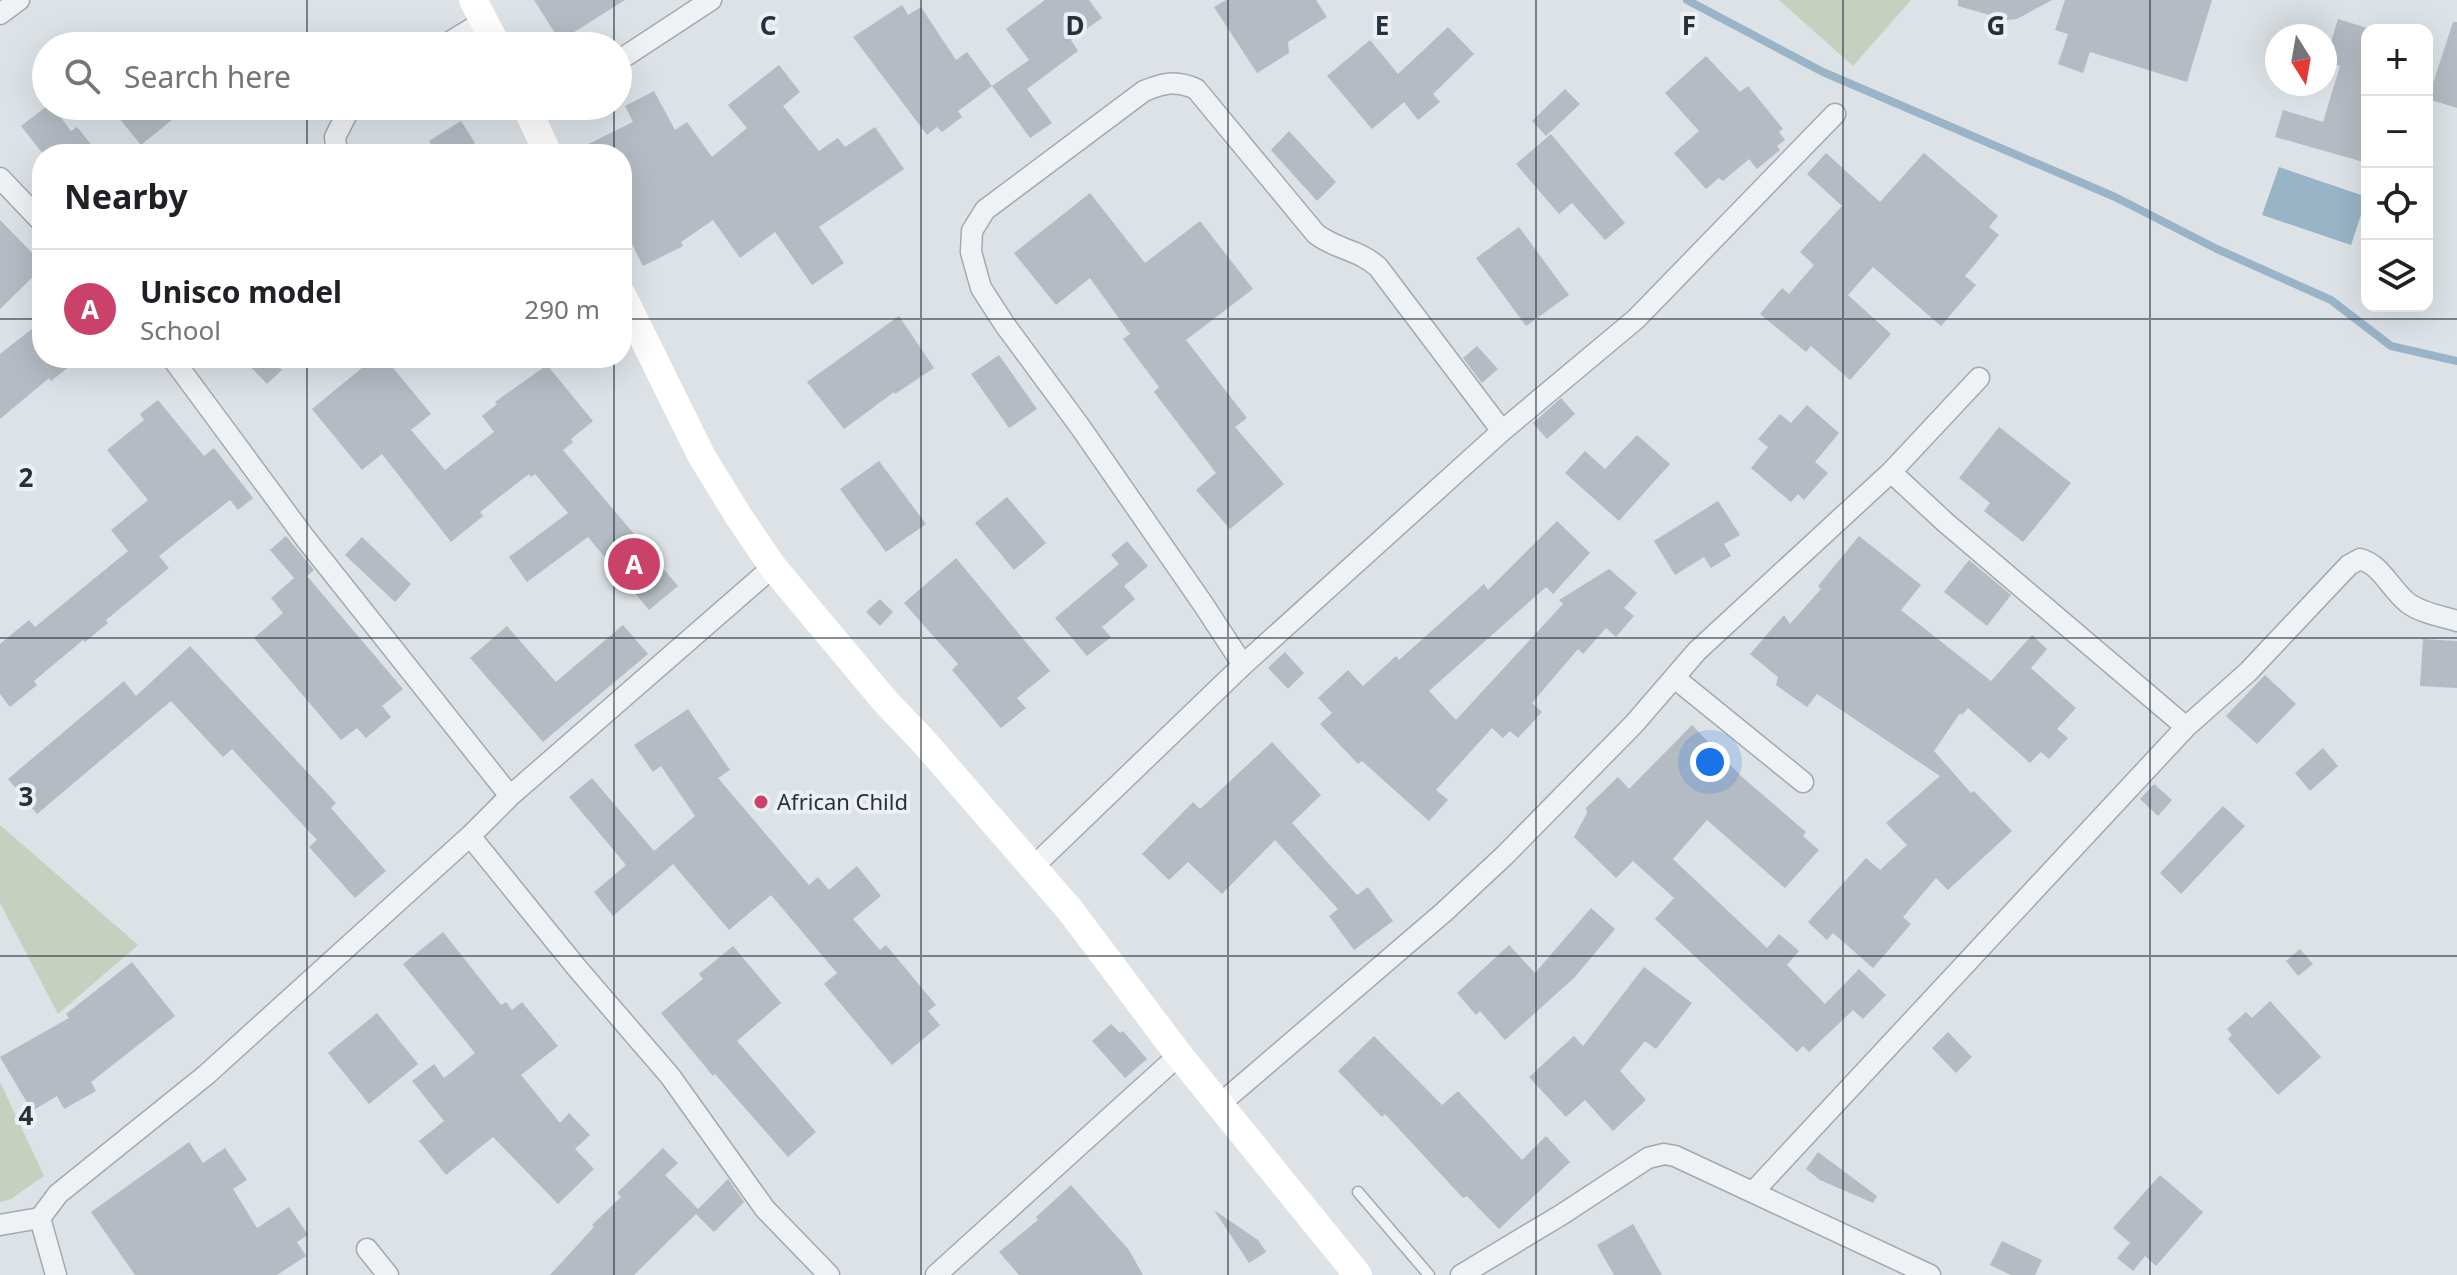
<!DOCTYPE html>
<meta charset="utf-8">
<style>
:root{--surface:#fff;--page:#f2f2f2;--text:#202124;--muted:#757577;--line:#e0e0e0;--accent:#ca4269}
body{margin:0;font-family:"Noto Sans",sans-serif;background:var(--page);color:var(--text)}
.controls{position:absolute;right:24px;top:24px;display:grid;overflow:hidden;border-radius:16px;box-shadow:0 8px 32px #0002}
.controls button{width:72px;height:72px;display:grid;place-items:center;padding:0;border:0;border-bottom:2px solid var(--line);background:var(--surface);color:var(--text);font:40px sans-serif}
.compass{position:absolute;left:2265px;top:24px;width:72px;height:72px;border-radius:50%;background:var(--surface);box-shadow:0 8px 32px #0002;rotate:169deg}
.you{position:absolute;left:1710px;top:762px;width:28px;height:28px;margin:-20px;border:6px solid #fff;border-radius:50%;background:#1a73e8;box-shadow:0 0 0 12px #1a73e833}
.badge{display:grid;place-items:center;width:52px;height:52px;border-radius:50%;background:var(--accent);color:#fff;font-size:26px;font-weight:700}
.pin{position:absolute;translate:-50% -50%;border:4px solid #fff;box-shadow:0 2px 8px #0006}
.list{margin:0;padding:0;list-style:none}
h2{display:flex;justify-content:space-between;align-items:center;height:104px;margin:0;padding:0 32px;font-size:34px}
h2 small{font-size:26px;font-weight:400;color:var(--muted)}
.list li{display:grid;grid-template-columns:52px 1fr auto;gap:24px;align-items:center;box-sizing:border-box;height:120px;padding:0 32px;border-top:2px solid var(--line)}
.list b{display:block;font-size:30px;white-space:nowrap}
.list p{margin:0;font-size:26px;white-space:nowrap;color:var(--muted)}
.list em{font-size:26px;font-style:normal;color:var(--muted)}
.icon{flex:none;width:44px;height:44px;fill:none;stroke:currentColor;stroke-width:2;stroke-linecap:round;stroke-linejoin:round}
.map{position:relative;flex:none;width:2457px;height:1275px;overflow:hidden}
.search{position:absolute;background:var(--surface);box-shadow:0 8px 32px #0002;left:32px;top:32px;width:600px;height:88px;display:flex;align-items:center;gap:20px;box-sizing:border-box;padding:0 28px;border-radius:44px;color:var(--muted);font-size:30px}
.panel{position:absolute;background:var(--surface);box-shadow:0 8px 32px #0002;left:32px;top:144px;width:600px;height:224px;border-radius:32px}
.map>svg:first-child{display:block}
.green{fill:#c5d0be}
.water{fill:#98b4c6}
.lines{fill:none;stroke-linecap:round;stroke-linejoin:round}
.stream{stroke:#98b4c6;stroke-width:8}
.building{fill:#b4bbc3}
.lane-casing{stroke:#a2a9b0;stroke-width:13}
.street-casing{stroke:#a2a9b0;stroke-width:23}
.lane{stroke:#eff2f5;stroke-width:10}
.street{stroke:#eff2f5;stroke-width:20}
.secondary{stroke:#fff;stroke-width:28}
.grid{fill:none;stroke:#26313c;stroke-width:2;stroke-opacity:0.55}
.poi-dot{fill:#ca4269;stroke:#ecf0f4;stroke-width:3}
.labels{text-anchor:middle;stroke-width:8;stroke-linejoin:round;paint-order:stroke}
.poi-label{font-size:22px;fill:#26313c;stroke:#ecf0f4;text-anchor:start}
.grid-label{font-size:26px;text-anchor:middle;font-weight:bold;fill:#26313c;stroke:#ecf0f4;stroke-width:8;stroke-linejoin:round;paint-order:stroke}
</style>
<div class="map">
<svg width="2457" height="1275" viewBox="0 0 2457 1275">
<rect width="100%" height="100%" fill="#dce2e6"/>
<path class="green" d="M1779 0H1911L1853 66Z
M0 825 138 945 58 1014 0 903Z
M0 1082 44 1176 11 1199 0 1202Z"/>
<path class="water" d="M2279 167 2367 197 2351 245 2262 215Z"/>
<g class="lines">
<path class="stream" d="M1687 0 1823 72 2115 197 2217 249 2331 300 2391 346 2457 361"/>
</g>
<path class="building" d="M534 0H625L560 41Z
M1045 0H1089L1102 18 1071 40 1078 51 1027 89 1052 123 1030 138 992 86 1029 60 1006 29Z
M1226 0H1316L1327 17 1288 42 1289 53 1257 73 1214 7Z
M1958 0H2052L2017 19 2007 20 1958 6Z
M2065 0H2212L2187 82 2090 52 2083 73 2058 64 2068 34 2055 30Z
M902 5 908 15 921 7 956 60 967 52 992 86 958 111 962 117 942 132 937 127 927 135 853 37Z
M2338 19 2367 28V163L2275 137 2283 110 2323 122 2340 66 2325 62Z
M2453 22H2457V108L2428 99Z
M1448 27 1474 54 1433 94 1440 102 1418 120 1404 102 1372 129 1327 76 1370 40 1398 74Z
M1706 56 1740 92 1748 86 1783 129 1779 132 1785 140 1777 146 1780 150 1757 169 1749 159 1723 181 1719 178 1706 189 1674 153 1699 131 1665 93Z
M779 65 800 92 783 106 819 151 838 138 845 147 875 127 904 169 819 227 844 263 812 285 775 232 740 258 713 220 681 242 683 246 643 266 622 225V154H568L633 122 625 106 654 91 675 130 687 122 712 157 747 128 728 105Z
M1565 89 1580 104 1546 136 1532 121Z
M47 106H52L71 131 77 127 99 154H43L21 126Z
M109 106H189L141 145Z
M461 121 475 143 458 154H437L429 141Z
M1289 131 1336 182 1317 201 1271 150Z
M1551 134 1625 223 1605 240 1572 203 1559 214 1516 164Z
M1826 153 1880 202 1924 153 1998 216 1989 227 1999 235 1965 276 1976 285 1941 326 1873 267 1848 295 1891 334 1850 380 1811 346 1806 352 1760 314 1782 288 1789 294 1814 265 1800 252 1842 206 1807 174Z
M1090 193 1145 263 1200 221 1253 289 1186 340 1247 418 1235 427 1284 484 1230 529 1196 490 1216 473 1154 392 1159 387 1123 339 1130 334 1090 278 1056 305 1014 253Z
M0 220 42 263V268L0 309Z
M1519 227 1569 295 1526 326 1476 258Z
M899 316 934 368 895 394 894 392 844 429 807 382Z
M42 321V358H80L51 381 49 378 0 419V354Z
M1477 346 1498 369 1482 383 1463 358Z
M999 355 1037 409 1009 428 971 374Z
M242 358H271L282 370 267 384Z
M374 358H385L431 414 411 430 445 470 494 432 482 416 497 404 495 402 547 365 593 421 571 439 573 442 563 450 678 586 649 610 588 537 527 582 509 557 568 513 535 474 531 477 529 474 480 512 483 516 451 542 382 454 362 470 312 409Z
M1561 398 1575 414 1547 439 1533 423Z
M158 400 204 456 214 448 253 498 238 510 230 500 159 556 169 568 106 620 108 623 85 642 83 640 34 681 37 685 10 707 0 694V644L29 620 35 627 128 551 111 530 148 500 107 450 144 420 140 414Z
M1807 405 1839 433 1815 462 1828 473 1804 500 1798 494 1791 502 1751 468 1768 447 1758 439 1780 414 1791 423Z
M1999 427 2071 483 2023 542 1984 511 1990 503 1959 478Z
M1637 435 1670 464 1619 521 1565 473 1585 451 1605 469Z
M879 461 926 524 886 552 840 489Z
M1007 497 1046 543 1014 570 975 523Z
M1718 501 1740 535 1724 544 1731 556 1711 568 1704 557 1675 575 1654 541Z
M1557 521 1590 553 1553 594 1546 587 1429 691 1456 720 1563 604 1559 600 1609 569 1637 593 1624 608 1634 616 1616 637 1606 628 1583 654 1578 649 1532 703 1542 712 1518 738 1510 731 1503 738 1492 728 1436 790 1448 800 1429 821 1362 761 1358 764 1320 724 1332 713 1318 698 1348 670 1363 686 1396 656 1399 660 1484 584 1488 590Z
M286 536 314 570 307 576 403 689 382 706 391 717 366 738 357 728 341 740 254 638 283 613 271 598 294 578 270 550Z
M1859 536 1921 585 1901 610 1991 681 2032 635 2047 649 2031 668 2076 708 2057 729 2068 738 2049 759 2041 752 2030 763 1968 708 1962 715 1960 713 1934 751 1971 793 1974 791 2012 831 1948 890 1936 878 1903 917 1911 924 1873 968 1833 933 1827 940 1808 922 1866 858 1880 870 1907 845 1886 823 1940 776 1817 694 1807 707 1776 685 1778 677 1750 654 1784 615 1790 624 1821 589 1818 586Z
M362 537 411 584 395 602 345 555Z
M1127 541 1148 566 1124 586 1135 599 1102 627 1111 637 1087 656 1055 618 1119 564 1111 555Z
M956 558 1050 671 1017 698 1026 708 1001 728 952 670 958 664 904 603Z
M1969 560 2011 595 1987 626 1944 592Z
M880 599 893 612 880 626 866 612Z
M623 625 648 654 543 742 470 658 507 626 556 682Z
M2423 639 2457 641V688L2420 686Z
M190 646 336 803 331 808 386 871 355 898 309 847 317 840 232 749 223 757 171 701 37 814 8 779 124 681 136 696Z
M1285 652 1304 673 1288 689 1268 668Z
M2265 675 2296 704 2257 744 2226 716Z
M688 709 730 770 718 778 809 885 818 877 829 890 857 866 881 896 853 919 880 950 886 945 936 1005 928 1011 940 1025 892 1065 824 984 837 973 771 895 729 930 673 864 613 916 594 892 626 865 569 797 592 778 654 851 695 816 661 766 653 772 634 745Z
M1692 725 1741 776 1806 832 1803 836 1819 850 1785 888 1707 820 1673 859 1767 948 1779 934 1799 951 1787 965 1825 1004 1859 969 1886 995 1863 1019 1853 1010 1809 1052 1803 1046 1797 1052 1655 919 1674 898 1633 861 1616 878 1574 837 1587 813 1586 808 1618 777 1629 789Z
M1272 742 1321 795 1292 823 1357 895 1368 887 1393 921 1354 950 1329 916 1338 909 1275 840 1222 894 1188 862 1169 880 1142 854 1193 802 1200 809Z
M2323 748 2338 766 2310 791 2295 773Z
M2154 784 2172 800 2158 816 2140 799Z
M2223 806 2245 826 2181 894 2160 873Z
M1591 908 1615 929 1575 977 1505 1040 1480 1011 1476 1015 1457 993 1509 945 1535 973Z
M443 932 501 1005 506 1002 512 1010 522 1002 558 1046 521 1075 560 1123 569 1113 590 1135 575 1149 594 1169 558 1204 493 1137 446 1175 419 1141 444 1121 412 1081 434 1064 444 1078 475 1053 403 964Z
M733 946 781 1003 737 1041 816 1132 788 1157 715 1074 713 1076 661 1013 703 979 699 974Z
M2300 949 2313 964 2298 976 2286 961Z
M132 962 175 1016 91 1082 96 1091 64 1109 57 1096 32 1111 0 1057 69 1018 66 1014Z
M1644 967 1692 1003 1656 1049 1645 1041 1620 1071 1646 1100 1613 1131 1585 1100 1566 1117 1529 1077 1574 1036 1583 1046Z
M2270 1001 2321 1057 2278 1095 2228 1039 2232 1035 2227 1029 2246 1012 2252 1018Z
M377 1013 418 1064 369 1104 328 1053Z
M1111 1024 1120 1033 1123 1031 1147 1059 1125 1078 1092 1041Z
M1948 1032 1972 1057 1956 1073 1932 1048Z
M1374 1036 1442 1105 1458 1091 1522 1160 1546 1136 1570 1162 1499 1229 1467 1196 1463 1198 1385 1114 1382 1117 1338 1071Z
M189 1142 203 1163 225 1148 247 1180 233 1189 257 1228 289 1207 308 1235 297 1242 306 1256 277 1275H135L91 1212Z
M663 1148 678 1163 665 1175 698 1209 728 1179 744 1202 714 1232 696 1214 634 1275H550L594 1227 592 1225 621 1197 617 1193Z
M1818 1152 1877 1196 1873 1203 1820 1180 1806 1169Z
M2160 1175 2203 1212 2156 1266 2145 1256 2133 1271 2117 1258 2130 1243 2113 1228Z
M1071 1185 1129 1250 1143 1275H1019L999 1252 1038 1220 1036 1217Z
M1214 1210 1258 1240 1266 1252 1249 1263Z
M1633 1224 1662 1275H1614L1597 1245Z
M2002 1241 2042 1260 2035 1275H2011L1990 1265Z"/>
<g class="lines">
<g class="lane-casing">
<path id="lane" d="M1358 1192 1429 1275"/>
</g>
<g class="street-casing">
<path id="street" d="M0 14 19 0
M443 46 484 21
M618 61 711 0
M337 154 335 137 351 106
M0 178 42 222
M172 358 305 538 510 796
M1891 472 1946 523 2186 727
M1243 665 1203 604 1081 428 1005 325 981 288 971 252 972 231 985 210 1144 91C1163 83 1176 80 1196 89L1316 234C1337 250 1358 249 1378 267L1502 431
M1676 679 1803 782
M470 836 577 968 670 1076 765 1209 829 1275
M1033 867 1243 665 1502 431 1636 319 1835 114
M1220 1104 1444 912 1504 856 1634 724 1697 651 1891 472 1979 378
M1753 1192 2186 727 2248 672 2349 565 2360 559C2382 565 2390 589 2408 603 2421 613 2441 616 2457 621
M40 1218 58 1194 206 1075 470 836 510 796 773 567
M0 1225 40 1218 56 1275
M367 1249 388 1275
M936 1275 1179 1055
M1461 1275 1561 1215 1648 1158 1664 1154 1675 1156 1930 1275"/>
</g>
<use href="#lane" class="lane"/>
<use href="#street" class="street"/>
<path class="secondary" d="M473 0 497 46
M526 106 548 154
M622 295 701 455 739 517 773 567 885 701 925 743 1070 910 1179 1055 1358 1275"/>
</g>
<path class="grid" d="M307 0V46M614 0V46M921 0V1275M1228 0V1275M1536 0V1275M1843 0V1275M2150 0V1275M307 106V154M614 106V154M0 319H42M622 319H2457M307 358V1275M614 358V1275M0 638H2457M0 956H2457"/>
<circle class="poi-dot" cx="761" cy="802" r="8"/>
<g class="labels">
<g class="poi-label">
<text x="777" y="810">African Child</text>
</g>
</g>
<g class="grid-label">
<text x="768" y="35">C</text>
<text x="1075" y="35">D</text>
<text x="1382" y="35">E</text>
<text x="1689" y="35">F</text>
<text x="1996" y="35">G</text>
<text x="26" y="487">2</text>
<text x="26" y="806">3</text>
<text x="26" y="1125">4</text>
</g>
</svg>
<div class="controls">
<button>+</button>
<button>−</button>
<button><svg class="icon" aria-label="locate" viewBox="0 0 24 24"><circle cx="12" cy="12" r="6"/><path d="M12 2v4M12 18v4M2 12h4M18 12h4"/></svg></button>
<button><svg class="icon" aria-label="layers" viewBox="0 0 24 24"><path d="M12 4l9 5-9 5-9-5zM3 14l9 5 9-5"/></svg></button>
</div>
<svg class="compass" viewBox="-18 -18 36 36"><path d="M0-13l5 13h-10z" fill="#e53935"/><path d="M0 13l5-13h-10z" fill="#757577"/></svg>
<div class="you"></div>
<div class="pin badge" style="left:634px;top:564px">A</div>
<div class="search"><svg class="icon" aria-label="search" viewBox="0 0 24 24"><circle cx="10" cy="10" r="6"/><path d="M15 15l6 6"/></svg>Search here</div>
<section class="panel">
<h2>Nearby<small></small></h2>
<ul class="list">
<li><span class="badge">A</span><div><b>Unisco model</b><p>School</p></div><em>290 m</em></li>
</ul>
</section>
</div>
